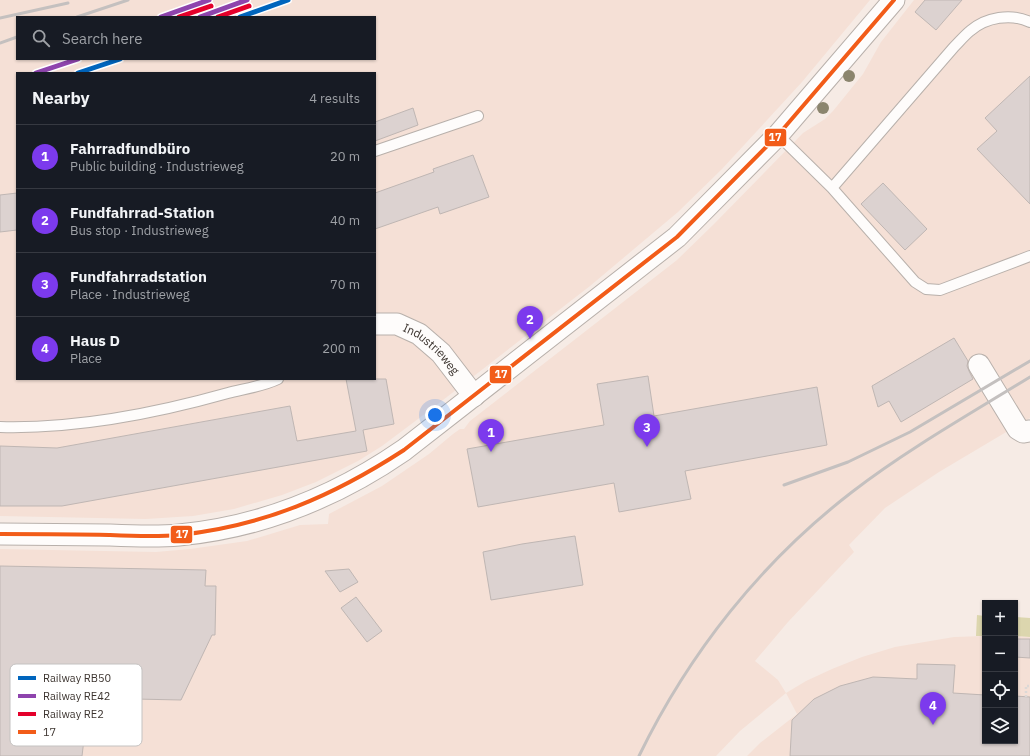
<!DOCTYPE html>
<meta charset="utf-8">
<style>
:root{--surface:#171b24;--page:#242831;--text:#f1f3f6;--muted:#9ea1a6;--line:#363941;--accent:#7c3aed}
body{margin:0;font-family:"IBM Plex Sans",sans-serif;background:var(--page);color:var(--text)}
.controls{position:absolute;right:12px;bottom:12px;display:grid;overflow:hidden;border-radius:0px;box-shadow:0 1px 3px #0004}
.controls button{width:36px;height:36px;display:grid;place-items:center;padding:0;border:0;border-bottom:1px solid var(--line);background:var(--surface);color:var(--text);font:20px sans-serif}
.you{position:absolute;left:435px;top:415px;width:14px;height:14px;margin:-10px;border:3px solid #fff;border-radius:50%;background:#1a73e8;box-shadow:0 0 0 6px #1a73e833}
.badge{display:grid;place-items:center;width:26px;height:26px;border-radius:50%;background:var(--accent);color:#fff;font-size:13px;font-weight:700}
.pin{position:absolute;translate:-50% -33px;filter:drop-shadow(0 1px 2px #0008)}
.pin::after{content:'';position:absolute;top:21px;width:14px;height:12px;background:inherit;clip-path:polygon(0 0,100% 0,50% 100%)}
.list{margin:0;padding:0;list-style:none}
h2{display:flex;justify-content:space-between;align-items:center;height:52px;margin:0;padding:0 16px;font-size:17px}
h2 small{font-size:13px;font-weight:400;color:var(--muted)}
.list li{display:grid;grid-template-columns:26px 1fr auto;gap:12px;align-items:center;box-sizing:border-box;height:64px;padding:0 16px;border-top:1px solid var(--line)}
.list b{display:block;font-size:15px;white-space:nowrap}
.list p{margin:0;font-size:13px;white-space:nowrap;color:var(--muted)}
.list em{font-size:13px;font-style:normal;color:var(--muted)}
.icon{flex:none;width:22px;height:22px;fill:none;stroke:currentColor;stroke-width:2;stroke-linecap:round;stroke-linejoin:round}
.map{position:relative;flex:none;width:1030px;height:756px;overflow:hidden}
.search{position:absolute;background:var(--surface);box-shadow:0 1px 3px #0004;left:16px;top:16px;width:360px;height:44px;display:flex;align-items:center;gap:10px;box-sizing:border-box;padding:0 14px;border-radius:0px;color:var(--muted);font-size:15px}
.panel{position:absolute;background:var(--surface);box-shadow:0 1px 3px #0004;left:16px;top:72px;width:360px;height:308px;border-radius:0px}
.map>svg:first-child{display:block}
.built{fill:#f5e0d6;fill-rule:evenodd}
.green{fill:#dcd6ae}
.building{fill:#dcd2d0;stroke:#bfb6b3}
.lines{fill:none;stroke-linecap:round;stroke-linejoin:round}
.service-casing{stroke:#b8b0ab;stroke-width:12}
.minor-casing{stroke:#b8b0ab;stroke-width:23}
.path{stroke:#dcd8d6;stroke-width:2.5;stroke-dasharray:2 2;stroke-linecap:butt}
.service{stroke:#fefcfb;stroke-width:10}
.minor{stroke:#fefcfb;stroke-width:21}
.rail{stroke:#c4c0bf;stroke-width:3}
.bus-1-casing{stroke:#fff;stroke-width:7}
.bus-1{stroke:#f25c19;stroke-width:4}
.rail-1-casing{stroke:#fff;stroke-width:8}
.rail-2-casing{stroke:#fff;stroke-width:8}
.rail-3-casing{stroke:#fff;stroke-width:8}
.rail-1{stroke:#0065bd;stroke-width:5}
.rail-2{stroke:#8e44ad;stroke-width:5}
.rail-3{stroke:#e4002b;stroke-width:5}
.tree{fill:#8b856e}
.labels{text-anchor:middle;stroke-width:3.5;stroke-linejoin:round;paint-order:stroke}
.street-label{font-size:12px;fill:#3c342f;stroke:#fff}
.key{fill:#fff;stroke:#c4c2c1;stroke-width:1}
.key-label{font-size:11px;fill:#3c342f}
.line-badge{stroke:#fff;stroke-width:1.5}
.badge-label{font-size:11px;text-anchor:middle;font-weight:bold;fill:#fff}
</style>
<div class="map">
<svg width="1030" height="756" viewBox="0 0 1030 756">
<rect width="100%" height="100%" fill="#f6ebe5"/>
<path class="built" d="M0 0H870L802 82 757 131 722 169 678 212 590 286 434 407 382 446 358 461 316 482 282 495 234 509 193 516 146 519 0 516ZM17 17H375V59H17ZM17 73H375V379H17Z
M914 0H1030V418L939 472 885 508 849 545 854 552 788 622 755 661 778 680 786 693 806 681 832 669 862 657 895 647 954 637 985 636V741H1015V636L1030 637V756H747L760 743 797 714 786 693 740 731 716 756H0V549L156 552 190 549 247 541 300 525 328 524 329 514 382 486 429 454 453 434 460 429H464L470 421 677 260 714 224 803 133 825 119 833 111 863 74 881 42Z"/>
<path class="green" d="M977 615 985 616V636H976Z
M1015 617 1030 618V637L1015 636Z"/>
<path class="building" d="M925 0H962L936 30 915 12Z
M1030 76V204L977 149 997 131 985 118Z
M413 108 418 125 375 141V122Z
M473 155 489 197 440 214 438 207 375 229V193L434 172 433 169Z
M883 183 927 229 905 250 861 204Z
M17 193V230L0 232V195Z
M954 338 968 361 967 366 969 371 973 379 901 422 889 401 878 407 872 386Z
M648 376 654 416 817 387 827 445 685 471 691 499 619 512 614 483 478 507 467 449 604 425 597 384Z
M346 379H386L394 424 363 430 367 451 62 506H0V446L57 448 290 406 297 441 356 431Z
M575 536 583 585 491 600 483 552 522 544Z
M0 566 206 570 205 586H216L215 635H212L181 700 89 698 82 756H0Z
M349 569 358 582 340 592 325 571Z
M356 597 382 631 367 642 341 608Z
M1015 639H1030V658L1015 657Z
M917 664 955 665 953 693 985 695V741H1015V696L1030 697V756H790L792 720 814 699 840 686 873 677 917 679Z"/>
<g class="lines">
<g class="service-casing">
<path id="service" d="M1030 22C1011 13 986 17 970 31 964 36 959 42 954 47L832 188 915 282 926 289 940 290 1030 256
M778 135 832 188
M375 151 478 116
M0 427C74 429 157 413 228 393 244 389 264 386 278 379"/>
</g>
<g class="minor-casing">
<g id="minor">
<path id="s1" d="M375 324H397L419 334 441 353 474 396"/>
<path d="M979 365 1018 429 1023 432 1030 431"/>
<path d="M0 534C36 534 73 535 109 535 133 536 156 537 179 535 263 527 336 497 404 450L677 237 778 135 894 0"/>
</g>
</g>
<path class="path" d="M1026 697V686H1030"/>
<use href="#service" class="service"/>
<use href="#minor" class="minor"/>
<path class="rail" d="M77 17 128 0
M0 18 68 3
M0 43 17 37
M784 485 848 462 910 432 1030 361
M639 756C689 653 761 562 852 492 908 449 970 414 1030 377"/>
<g class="bus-1-casing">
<path id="bus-1" d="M0 534C36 534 73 534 109 535 133 536 156 537 179 535 264 526 333 496 404 450L677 237 778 135 894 0"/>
</g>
<use href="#bus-1" class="bus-1"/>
<g class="rail-1-casing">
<path id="rail-1" d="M240 17 288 0
M78 73 120 59"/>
</g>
<g class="rail-2-casing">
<path id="rail-2" d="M161 17 209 0
M200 17 247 0
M36 73 78 59"/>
</g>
<g class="rail-3-casing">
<path id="rail-3" d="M179 17 211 6
M218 17 249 6"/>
</g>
<use href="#rail-1" class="rail-1"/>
<use href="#rail-2" class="rail-2"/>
<use href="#rail-3" class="rail-3"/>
</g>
<g class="tree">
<circle cx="849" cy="76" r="6"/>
<circle cx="823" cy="108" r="6"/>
</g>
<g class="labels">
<g class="street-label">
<text dy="4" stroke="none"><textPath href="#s1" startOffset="65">Industrieweg</textPath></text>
</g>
</g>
<rect x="10" y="664" width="132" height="82" rx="6" class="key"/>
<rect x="18" y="676" width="18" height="4" fill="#0065bd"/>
<rect x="18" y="694" width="18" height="4" fill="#8e44ad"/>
<rect x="18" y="712" width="18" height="4" fill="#e4002b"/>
<rect x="18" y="730" width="18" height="4" fill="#f25c19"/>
<g class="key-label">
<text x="43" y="682">Railway RB50</text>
<text x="43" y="700">Railway RE42</text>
<text x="43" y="718">Railway RE2</text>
<text x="43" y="736">17</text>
</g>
<g class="line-badge">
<rect x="764" y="128" width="23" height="19" rx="4" fill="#f25c19"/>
<rect x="489" y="365" width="23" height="19" rx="4" fill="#f25c19"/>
<rect x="170" y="525" width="23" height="19" rx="4" fill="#f25c19"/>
</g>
<g class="badge-label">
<text x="775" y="141">17</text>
<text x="501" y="378">17</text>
<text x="182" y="538">17</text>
</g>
</svg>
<div class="controls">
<button>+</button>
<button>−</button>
<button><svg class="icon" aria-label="locate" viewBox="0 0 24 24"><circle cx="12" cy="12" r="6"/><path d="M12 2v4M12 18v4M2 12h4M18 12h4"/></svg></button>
<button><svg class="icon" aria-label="layers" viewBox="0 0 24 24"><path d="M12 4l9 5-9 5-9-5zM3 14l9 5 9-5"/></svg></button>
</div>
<div class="you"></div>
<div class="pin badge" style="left:491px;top:452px">1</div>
<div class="pin badge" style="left:530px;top:339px">2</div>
<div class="pin badge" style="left:647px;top:447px">3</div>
<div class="pin badge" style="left:933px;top:725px">4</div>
<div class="search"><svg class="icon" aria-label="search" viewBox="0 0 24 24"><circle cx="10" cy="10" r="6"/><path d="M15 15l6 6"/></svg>Search here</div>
<section class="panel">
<h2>Nearby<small>4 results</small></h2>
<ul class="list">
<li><span class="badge">1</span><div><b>Fahrradfundbüro</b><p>Public building · Industrieweg</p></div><em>20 m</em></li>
<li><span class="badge">2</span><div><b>Fundfahrrad-Station</b><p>Bus stop · Industrieweg</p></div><em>40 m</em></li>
<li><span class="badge">3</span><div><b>Fundfahrradstation</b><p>Place · Industrieweg</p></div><em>70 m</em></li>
<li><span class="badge">4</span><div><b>Haus D</b><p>Place</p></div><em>200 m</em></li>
</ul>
</section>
</div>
